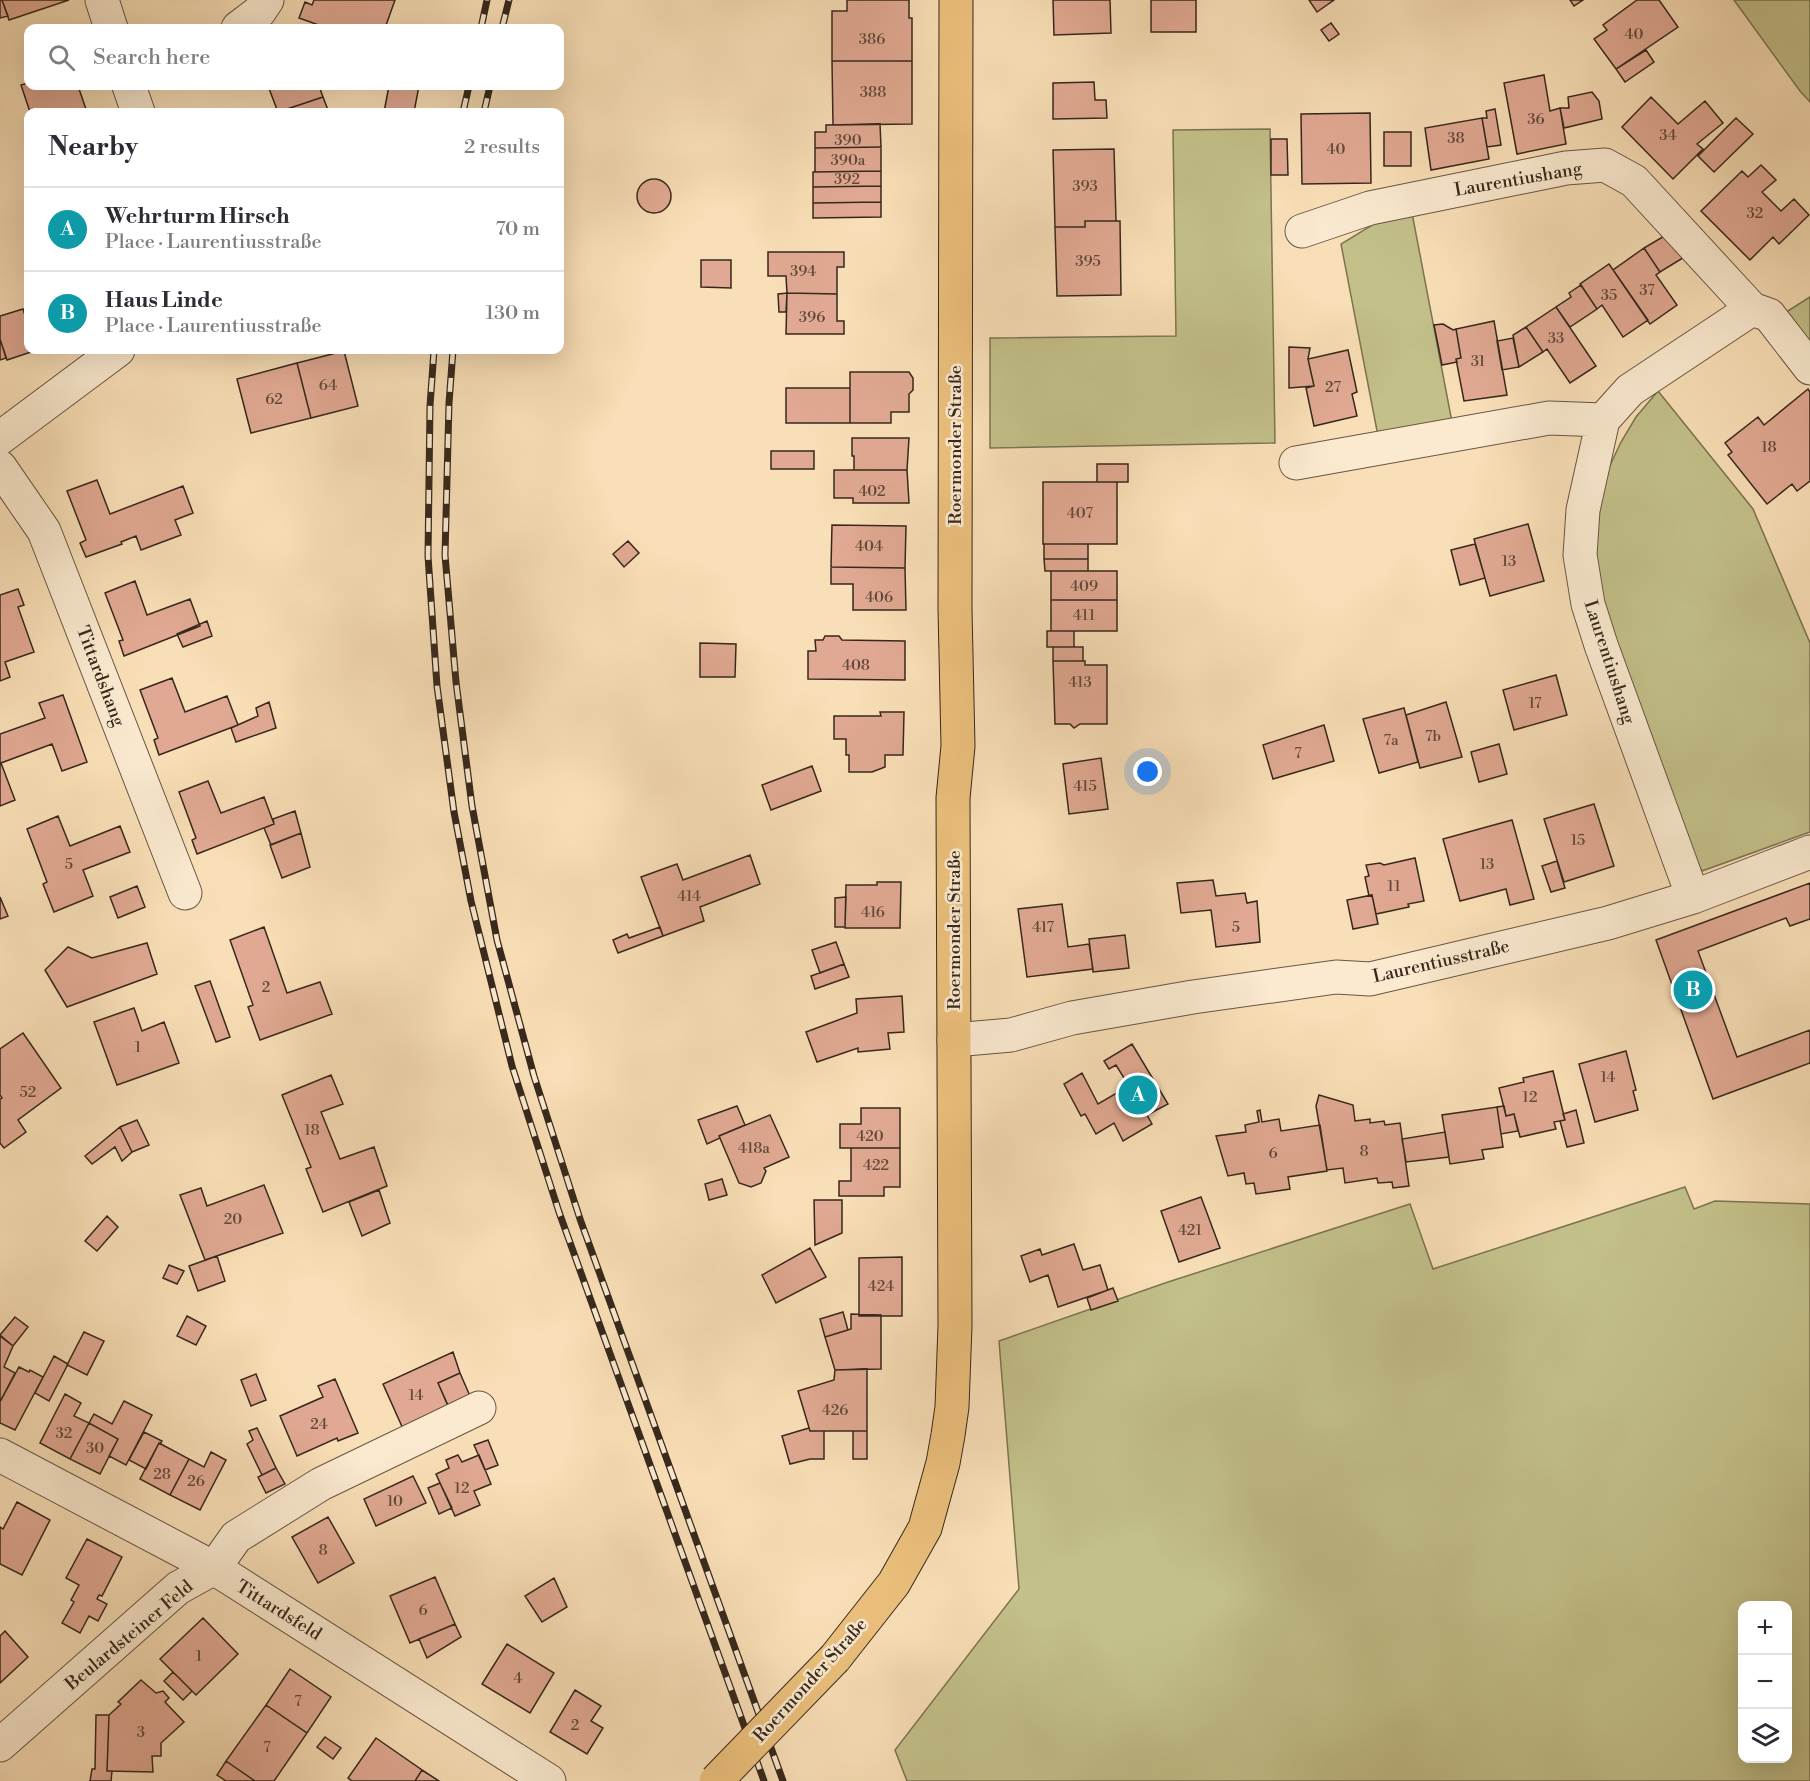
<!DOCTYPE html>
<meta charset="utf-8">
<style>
:root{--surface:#fff;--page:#f7f7f7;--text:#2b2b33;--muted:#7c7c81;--line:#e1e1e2;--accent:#8f2418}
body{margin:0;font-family:"Libre Bodoni",serif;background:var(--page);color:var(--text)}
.controls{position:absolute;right:18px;bottom:18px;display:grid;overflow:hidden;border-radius:12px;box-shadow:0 6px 24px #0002}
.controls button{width:54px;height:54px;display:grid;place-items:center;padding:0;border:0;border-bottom:2px solid var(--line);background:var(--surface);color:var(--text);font:30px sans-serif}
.you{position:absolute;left:1148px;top:772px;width:21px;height:21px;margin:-15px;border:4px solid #fff;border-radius:50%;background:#1a73e8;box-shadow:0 0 0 9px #1a73e833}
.badge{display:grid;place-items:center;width:39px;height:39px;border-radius:50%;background:var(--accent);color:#fff;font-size:20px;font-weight:700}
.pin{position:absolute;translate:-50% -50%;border:3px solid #fff;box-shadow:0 2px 6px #0006}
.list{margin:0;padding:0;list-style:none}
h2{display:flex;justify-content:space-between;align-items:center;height:78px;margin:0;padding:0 24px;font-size:26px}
h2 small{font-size:20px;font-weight:400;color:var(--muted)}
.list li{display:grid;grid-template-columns:39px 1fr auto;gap:18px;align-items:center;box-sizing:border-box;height:84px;padding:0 24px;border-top:2px solid var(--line)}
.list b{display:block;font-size:22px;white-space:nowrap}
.list p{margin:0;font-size:20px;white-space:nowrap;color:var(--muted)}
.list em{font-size:20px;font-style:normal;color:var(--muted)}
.icon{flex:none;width:33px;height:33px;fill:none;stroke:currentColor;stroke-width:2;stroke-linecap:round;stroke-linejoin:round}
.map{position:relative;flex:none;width:1810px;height:1781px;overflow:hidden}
.search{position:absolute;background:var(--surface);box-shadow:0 6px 24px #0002;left:24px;top:24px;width:540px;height:66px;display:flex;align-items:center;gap:15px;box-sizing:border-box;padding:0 21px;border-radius:12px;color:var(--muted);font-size:22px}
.panel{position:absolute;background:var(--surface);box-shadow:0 6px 24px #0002;left:24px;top:108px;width:540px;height:246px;border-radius:12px}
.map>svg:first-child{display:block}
.green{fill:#c3c08a;stroke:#7c7453;stroke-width:1.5;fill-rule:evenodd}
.building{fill:#e1a993;stroke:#36281c;stroke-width:1.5}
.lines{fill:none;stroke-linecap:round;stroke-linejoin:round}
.minor-casing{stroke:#675643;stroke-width:35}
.major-casing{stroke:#36281c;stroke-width:35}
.minor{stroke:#fbead0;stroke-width:33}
.major{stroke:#ecc07c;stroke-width:33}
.rail-casing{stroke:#36281c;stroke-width:7}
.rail{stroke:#fbead0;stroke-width:4.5;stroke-dasharray:14;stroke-linecap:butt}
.major-bridge-casing{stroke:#36281c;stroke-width:35;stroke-linecap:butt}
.major-bridge{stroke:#ecc07c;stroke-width:33}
.labels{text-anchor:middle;stroke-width:5;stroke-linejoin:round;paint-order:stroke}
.number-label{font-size:15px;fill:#61483a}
.street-label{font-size:18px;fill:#36281c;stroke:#fbead0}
</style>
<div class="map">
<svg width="1810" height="1781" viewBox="0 0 1810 1781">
<rect width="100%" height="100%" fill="#f9dfb7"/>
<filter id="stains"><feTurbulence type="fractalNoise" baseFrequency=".00333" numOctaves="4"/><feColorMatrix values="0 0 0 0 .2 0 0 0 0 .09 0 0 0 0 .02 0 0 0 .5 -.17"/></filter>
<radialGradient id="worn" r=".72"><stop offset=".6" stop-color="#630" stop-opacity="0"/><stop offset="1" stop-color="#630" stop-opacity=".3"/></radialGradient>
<path class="green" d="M1734 0H1810V102L1800 91Z
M1270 129 1275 443 990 448V338L1176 336 1173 130Z
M1412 213 1452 422 1378 436 1341 244 1382 219Z
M1810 297V349L1783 314Z
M1658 391 1753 509 1810 643V832L1702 871 1696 863 1604 610 1594 558 1597 514 1605 476 1621 442 1636 417Z
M1685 1187 1694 1209 1715 1201 1810 1204V1781H907L895 1750 1019 1589 999 1341 1168 1282 1410 1204 1433 1269ZM1742 1606H1788V1758H1742Z"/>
<path class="building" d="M0 0H2L8 16 0 18Z
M2 0H69L9 20Z
M314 0H395L385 28H327L299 18 305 2 312 5Z
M847 0H909V18H912V61H832V11H847Z
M1053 0H1110L1111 33 1054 35Z
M1151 0H1196V32H1151Z
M1309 0H1334L1317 12Z
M1570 0H1583L1574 6Z
M1637 0H1659L1678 27 1616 69 1594 39 1607 30 1603 25Z
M1331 23 1339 34 1329 41 1321 30Z
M1646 50 1654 62 1625 82 1616 69Z
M832 61H912V124L833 125Z
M1544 75 1550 111 1560 108 1566 144 1517 154 1504 83Z
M1094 82 1095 100H1106L1107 118 1053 119V83Z
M28 83V86H78L87 112H30L21 85Z
M268 86H319L323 97 278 112Z
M389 86H419L414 112H384Z
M1592 92 1599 101 1602 119 1564 128 1560 108H1569L1568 97Z
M323 97 328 110H332L333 112H278Z
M1651 97 1678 124 1705 101 1723 123 1697 144 1703 149 1673 179 1622 127Z
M1495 109 1501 145 1487 147 1482 118H1487L1486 111Z
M1370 113 1371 183 1302 184 1301 114Z
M1482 118 1489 159 1431 170 1425 128Z
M1736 118 1753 134 1714 172 1698 156Z
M880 124 881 147 815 148V132H826V125Z
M1384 132H1411V166H1384Z
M1271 139H1287L1288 175H1271Z
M881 147V171L815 172V148Z
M1114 149 1116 221H1085V227H1055L1053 150Z
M1761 165 1776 180 1762 192 1781 211 1794 199 1809 215 1779 244 1773 237 1750 260 1701 211 1742 171 1748 177Z
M881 171V186L813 187V172Z
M637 196a17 17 0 1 1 34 0a17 17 0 1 1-34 0Z
M881 186V202L813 203V187Z
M881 202V217L813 218V203Z
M1085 221H1120L1121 295 1057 296 1055 227H1085Z
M1666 235 1686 256 1660 272 1644 248Z
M1644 248 1660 272 1656 275 1677 305 1650 324 1613 270Z
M768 252H844V267H837V294L787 293 786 276H768Z
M701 260H731V288L701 287Z
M1609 264 1648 320 1623 337 1602 305 1597 309 1580 284Z
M1581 285 1597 309 1570 327 1556 307 1571 297 1569 293Z
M787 293 837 294V321H844V334H786Z
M787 293 786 312H779L778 294Z
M1556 307 1596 366 1570 383 1547 349 1543 352 1526 327Z
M28 308V325L24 310Z
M23 309 28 325V350H37L7 360 0 339V316Z
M1494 321 1507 395 1464 401 1456 359 1461 358 1456 329Z
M1443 324 1453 330 1456 329 1461 358 1456 359 1457 362 1442 365 1434 325Z
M1526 327 1543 352 1519 367 1513 335Z
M1513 338 1519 367 1502 370 1497 341Z
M0 339 6 358 0 360Z
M1289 347 1310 348 1308 359 1314 386 1289 388Z
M1348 350 1357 392 1352 394 1357 416 1314 426 1306 388 1314 386 1308 359Z
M344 351 358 406 311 418 297 363Z
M297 363 311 418 251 433 237 379Z
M850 372H909L913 378V390L909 394V412H891V423H850Z
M786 388H850V423H786Z
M1808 389 1810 392V481L1797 491 1792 484 1767 504 1728 455 1732 452 1725 443 1758 417 1764 425Z
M852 438H909L907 470H854V456H852Z
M771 451H814V469H771Z
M1097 464H1128V482H1097Z
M834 470H907L909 503H853V498H834Z
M97 480 110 514 183 486 193 513 175 520 181 535 141 550 136 536 121 542 122 544 86 557 80 543 86 540 67 491Z
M1043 482H1117V544H1043Z
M1528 524 1544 581 1490 596 1474 539Z
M832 525 906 526 905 568 831 567Z
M628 541 639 553 624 567 613 554Z
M1044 544H1088V559H1044Z
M1475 544 1485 578 1460 585 1451 550Z
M1044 559H1088V571H1045Z
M831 567 905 568 906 610H853V584H831Z
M1051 571H1117V600H1051Z
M135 581 147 615 190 599 200 626 124 656 119 641 123 640 105 593Z
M18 589 24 605 18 607 34 652 5 662 10 677 0 681V595Z
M1051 600H1117V631H1051Z
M207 621 212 636 183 647 177 634Z
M1047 631H1074V647H1047Z
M825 636H839L842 640 905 641V680L808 679V651H816L815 640H823Z
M700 643 736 644 735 677H700Z
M1053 647H1083V661H1053Z
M1053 661H1085V665H1107V724H1080L1074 728 1070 724H1055Z
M1556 675 1567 715 1514 730 1503 690Z
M172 678 185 712 227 696 238 725 159 755 154 740 158 738 140 690Z
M63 695 87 762 62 771 52 744 1 763 15 800 0 806V734L45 718 39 703Z
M269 702 276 728 236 742 231 728 258 716 256 708Z
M1446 702 1462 757 1420 768 1406 715Z
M1404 708 1418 762 1379 773 1363 719Z
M880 712H904L903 755H885V767L872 772H849V755H846V739H834V716H881Z
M1324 725 1334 761 1273 779 1263 745Z
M1499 744 1507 774 1479 782 1471 752Z
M1101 758 1108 809 1069 814 1063 764Z
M812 766 821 791 771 810 762 785Z
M208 781 221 813 264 797 274 824 197 854 192 840 196 838 179 792Z
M1594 804 1614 866 1564 882 1544 819Z
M295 811 301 833 271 845 264 828 274 824 273 819Z
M58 816 70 846 120 826 130 852 83 870 93 896 54 912 43 884 47 882 27 829Z
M1512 820 1534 899 1510 905 1506 889 1460 901 1443 839Z
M301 833 310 867 282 878 270 845Z
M750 855 760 884 700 907 704 921 663 936 641 877 677 864 683 880Z
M1415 858 1424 901 1408 904 1409 907 1376 914 1372 895 1369 896 1365 877 1369 876 1366 865 1380 863 1384 865Z
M1557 861 1565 888 1551 892 1542 866Z
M1213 880 1216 896 1245 893 1247 903 1257 901 1260 942 1216 947 1211 910 1181 913 1177 883Z
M877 882H901L900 928H845L846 885H877Z
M1810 883V919L1790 926 1786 918 1698 951 1737 1057 1810 1030V1063L1713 1099 1656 940Z
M137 886 145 907 118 918 110 897Z
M1372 895 1378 924 1353 929 1347 900Z
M0 897 8 916 0 919Z
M846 897 845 927H835V898Z
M1062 904 1068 947 1089 944 1093 969 1027 977 1018 909Z
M264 927 287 993 320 982 332 1014 260 1040 248 1007 253 1005 230 940Z
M660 927 663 936 618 953 613 940 627 934 629 938Z
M1125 935 1129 968 1093 972 1089 939Z
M836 942 844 964 820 973 812 950Z
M147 943 157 974 67 1007 45 970 68 947 92 958Z
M844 964 849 977 815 989 811 976Z
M210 981 230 1037 216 1042 195 986Z
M902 996 904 1032 888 1033 890 1049 858 1052V1048L817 1062 806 1032 857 1013 856 999Z
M134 1008 142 1031 164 1022 179 1063 117 1085 94 1022Z
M23 1033 61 1088 18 1120 26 1132 4 1148 0 1143V1099L2 1098 0 1095V1049Z
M1132 1044 1168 1104 1147 1115 1152 1124 1123 1141 1114 1123 1096 1134 1085 1114 1081 1116 1064 1084 1082 1073 1098 1104 1129 1086 1116 1065 1109 1069 1104 1061Z
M1626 1051 1636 1090 1633 1091 1638 1110 1595 1122 1579 1064Z
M1553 1071 1565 1120 1554 1122 1556 1129 1520 1137 1514 1114 1506 1116 1499 1088 1524 1082 1523 1078Z
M331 1075 343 1104 321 1112 340 1159 374 1147 387 1186 323 1212 306 1169 311 1167 282 1095Z
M1319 1095 1353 1105 1355 1121 1370 1119V1123L1384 1121 1385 1125 1400 1123 1409 1186 1393 1188 1392 1182 1378 1183 1377 1178 1345 1183 1343 1168 1327 1170 1316 1106Z
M737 1106 745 1125 719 1136 720 1138 707 1144 698 1120Z
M1504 1106 1506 1116 1514 1114 1518 1131 1501 1134 1497 1107Z
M1497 1107 1503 1147 1482 1150 1484 1159 1450 1164 1442 1115Z
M861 1108H900V1148H840V1124H861Z
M1260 1110 1262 1122 1279 1119 1281 1131 1320 1125 1327 1171 1288 1177 1290 1189 1256 1194 1254 1183 1246 1184 1244 1173 1228 1176 1216 1136 1246 1132 1245 1125 1259 1122 1257 1111Z
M1576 1110 1584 1143 1567 1147 1560 1121 1565 1120 1563 1114Z
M770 1115 789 1157 764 1168 766 1171 761 1183 751 1187 739 1183 719 1136Z
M137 1120 149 1145 132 1152 120 1127Z
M120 1127 132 1152 122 1161 115 1147 92 1164 85 1156Z
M1445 1132 1449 1157 1406 1162 1402 1139Z
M851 1148H900V1187H884V1196H839V1181H851Z
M722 1179 727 1195 709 1200 705 1184Z
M264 1185 283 1233 205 1260 180 1195 201 1188 207 1206Z
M379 1190 390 1223 362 1236 349 1202Z
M1201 1197 1220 1248 1179 1262 1161 1211Z
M814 1200H842V1233L815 1245Z
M107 1216 118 1227 97 1251 85 1241Z
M1074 1244 1083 1270 1100 1265 1108 1290 1058 1307 1048 1275 1030 1282 1021 1256 1040 1249 1042 1255Z
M810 1248 826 1277 776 1303 762 1275Z
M217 1256 225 1281 198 1291 189 1266Z
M902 1257V1316H859V1258Z
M169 1265 184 1271 177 1284 163 1278Z
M1113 1288 1118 1301 1091 1310 1087 1298Z
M843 1312 848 1330 825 1337 820 1319Z
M851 1314 881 1315V1369L835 1370 825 1337 851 1329Z
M187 1316 206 1326 196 1345 177 1336Z
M15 1317 28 1327 13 1346 0 1335Z
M84 1332 104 1341 87 1375 67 1365Z
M0 1336 13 1346 4 1367 15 1373 0 1402Z
M453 1352 460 1373 438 1383 450 1410 404 1431 383 1384Z
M54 1356 68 1364 49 1401 35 1393Z
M19 1367 29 1372 30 1370 43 1377 15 1430 0 1423V1402Z
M867 1369V1431H810L798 1391 834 1380 835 1370Z
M460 1373 470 1396 448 1406 438 1383Z
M256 1374 266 1400 251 1406 241 1380Z
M335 1379 358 1433 338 1441 337 1438 297 1456 280 1416 323 1397 318 1386Z
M65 1394 81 1403 74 1416 89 1423 70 1459 40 1443Z
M124 1401 152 1415 126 1465 109 1456 118 1439 89 1423 94 1414 112 1424Z
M89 1423 118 1439 100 1474 70 1459Z
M257 1428 276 1468 262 1475 247 1444 253 1440 249 1431Z
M809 1428 810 1431H824V1459H810L790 1464 782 1436Z
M853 1431H867V1459H853Z
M144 1432 162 1441 160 1444 159 1443 146 1469 129 1460Z
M488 1440 498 1465 485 1470 474 1445Z
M159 1443 189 1459 170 1495 140 1479Z
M211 1452 226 1460 200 1510 170 1495 189 1459 204 1467Z
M458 1455 462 1462 479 1455 491 1484 474 1491 480 1505 455 1516 436 1474 449 1468 446 1460Z
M276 1468 285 1484 266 1493 258 1477Z
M413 1476 426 1503 376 1526 364 1499Z
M440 1483 452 1508 439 1514 428 1488Z
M17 1502 50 1520 22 1575 0 1564V1527L3 1529Z
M328 1517 354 1563 318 1583 292 1537Z
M87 1539 122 1557 102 1596 99 1595 97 1599 107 1604 98 1621 89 1616 80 1633 62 1623 74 1602 71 1600 79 1585 66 1578Z
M435 1577 455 1624 410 1643 390 1596Z
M554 1578 567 1607 542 1622 525 1596Z
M203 1618 238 1654 196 1695 160 1659Z
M455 1624 461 1637 427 1658 419 1639Z
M5 1631 28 1657 0 1683V1636Z
M507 1644 554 1673 530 1713 482 1684Z
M290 1669 331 1697 307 1733 266 1705Z
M173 1672 192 1691 183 1700 164 1681Z
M141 1680 156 1693 163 1691 169 1698 165 1702 184 1722 161 1743V1756H152L153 1772 107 1771 109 1715 121 1704 118 1702Z
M575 1690 601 1706 591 1721 603 1728 587 1754 550 1732Z
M266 1705 307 1733 274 1781H255L226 1761Z
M96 1715H109L107 1771H112L111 1781H90L92 1769H95Z
M325 1737 341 1748 333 1759 317 1747Z
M376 1738 422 1770 415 1781H352L348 1778Z
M226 1761 255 1781H226L217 1775Z
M422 1770 439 1781H415Z"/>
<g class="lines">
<g class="minor-casing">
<path id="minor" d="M102 0 111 28
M238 28 259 12 267 0
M129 86 138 112
M1302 231 1370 208 1566 168 1605 165 1634 181 1752 309 1630 390 1603 420 1583 510 1580 555 1588 604 1601 645 1693 897
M1752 309 1769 315 1810 368
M0 438 118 350
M1296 463 1549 418 1603 420
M0 467 44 531 185 893
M954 1040 1011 1035 1072 1018 1193 997 1336 977 1370 979 1608 923 1693 897 1810 852
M0 1455 214 1568 549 1781
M0 1745 178 1588 214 1568 236 1537 321 1484 479 1408"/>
</g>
<g class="major-casing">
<path id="major" d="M835 1658 894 1583 925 1528 943 1463 948 1435 952 1407 955 1326 953 798 958 746 955 609 956 0"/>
</g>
<use href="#minor" class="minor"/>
<use href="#major" class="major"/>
<g class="rail-casing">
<path id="rail" d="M481 28 487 0
M502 28 509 0
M463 112 469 86
M484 112 490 86
M434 350 430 406 428 556 437 686 454 812 471 901 512 1066 559 1212 764 1781
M453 350 449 403 445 555 456 682 472 806 497 940 534 1076 580 1219 783 1781"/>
</g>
<use href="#rail" class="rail"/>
<g class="major-bridge-casing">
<path id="major-bridge" d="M716 1781 835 1658"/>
</g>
<use href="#major-bridge" class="major-bridge"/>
</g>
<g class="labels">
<g class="number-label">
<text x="1634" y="39">40</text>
<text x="872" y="44">386</text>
<text x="873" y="97">388</text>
<text x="1536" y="124">36</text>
<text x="1668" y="140">34</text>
<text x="1456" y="143">38</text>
<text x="848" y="145">390</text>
<text x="1336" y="154">40</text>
<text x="848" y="165">390a</text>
<text x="847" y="184">392</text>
<text x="1085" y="191">393</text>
<text x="1755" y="218">32</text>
<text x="1088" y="266">395</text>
<text x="803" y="276">394</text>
<text x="1647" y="295">37</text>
<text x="1609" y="300">35</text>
<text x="812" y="322">396</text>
<text x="1556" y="343">33</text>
<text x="1478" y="366">31</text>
<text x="328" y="390">64</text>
<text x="1333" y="392">27</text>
<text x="274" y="404">62</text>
<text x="1769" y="452">18</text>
<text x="872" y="496">402</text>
<text x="1080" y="518">407</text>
<text x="869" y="551">404</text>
<text x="1509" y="566">13</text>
<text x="1084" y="591">409</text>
<text x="879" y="602">406</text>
<text x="1084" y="620">411</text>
<text x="856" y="670">408</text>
<text x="1080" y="687">413</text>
<text x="1535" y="708">17</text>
<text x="1433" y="741">7b</text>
<text x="1391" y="745">7a</text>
<text x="1298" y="758">7</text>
<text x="1085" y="791">415</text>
<text x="1578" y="845">15</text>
<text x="69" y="869">5</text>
<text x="1487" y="869">13</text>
<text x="1394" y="891">11</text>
<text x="689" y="901">414</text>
<text x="873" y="917">416</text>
<text x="1043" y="932">417</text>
<text x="1236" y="932">5</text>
<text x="266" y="992">2</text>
<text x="138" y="1052">1</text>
<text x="1608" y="1082">14</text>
<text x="28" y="1097">52</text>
<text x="1530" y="1102">12</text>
<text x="312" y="1135">18</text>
<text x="870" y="1141">420</text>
<text x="754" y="1153">418a</text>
<text x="1364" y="1156">8</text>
<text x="1273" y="1158">6</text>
<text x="876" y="1170">422</text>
<text x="233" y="1224">20</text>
<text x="1190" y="1235">421</text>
<text x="881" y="1291">424</text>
<text x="416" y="1400">14</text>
<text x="835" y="1415">426</text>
<text x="319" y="1429">24</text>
<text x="64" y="1438">32</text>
<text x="95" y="1453">30</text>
<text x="162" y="1479">28</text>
<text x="196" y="1486">26</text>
<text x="462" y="1493">12</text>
<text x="395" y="1506">10</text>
<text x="323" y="1555">8</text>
<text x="423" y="1615">6</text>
<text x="199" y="1661">1</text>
<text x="518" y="1683">4</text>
<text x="298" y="1706">7</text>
<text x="575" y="1730">2</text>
<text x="141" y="1737">3</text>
<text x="267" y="1752">7</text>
</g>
<g class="street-label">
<text transform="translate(1518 179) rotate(-10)" y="6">Laurentiushang</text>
<text transform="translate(955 445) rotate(-90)" y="6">Roermonder Straße</text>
<text transform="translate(1610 662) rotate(72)" y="6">Laurentiushang</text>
<text transform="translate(101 676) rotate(69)" y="6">Tittardshang</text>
<text transform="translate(954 930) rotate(-90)" y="6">Roermonder Straße</text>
<text transform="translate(1441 961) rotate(-13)" y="6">Laurentiusstraße</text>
<text transform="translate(279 1610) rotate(32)" y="6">Tittardsfeld</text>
<text transform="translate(129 1635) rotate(-40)" y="6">Beulardsteiner Feld</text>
<text transform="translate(810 1680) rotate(-48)" y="6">Roermonder Straße</text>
</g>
</g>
<rect width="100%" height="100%" filter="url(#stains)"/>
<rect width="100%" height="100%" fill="url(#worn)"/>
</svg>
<div class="controls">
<button>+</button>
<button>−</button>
<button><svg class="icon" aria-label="layers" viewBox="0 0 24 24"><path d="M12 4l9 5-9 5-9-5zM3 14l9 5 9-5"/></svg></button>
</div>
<div class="you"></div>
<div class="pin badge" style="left:1138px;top:1095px;background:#0f9aa8">A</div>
<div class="pin badge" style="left:1693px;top:990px;background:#0f9aa8">B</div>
<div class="search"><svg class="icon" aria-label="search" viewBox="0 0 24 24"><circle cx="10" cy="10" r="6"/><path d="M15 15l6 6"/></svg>Search here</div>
<section class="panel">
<h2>Nearby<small>2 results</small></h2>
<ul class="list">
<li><span class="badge" style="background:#0f9aa8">A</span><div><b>Wehrturm Hirsch</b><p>Place · Laurentiusstraße</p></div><em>70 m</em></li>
<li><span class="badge" style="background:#0f9aa8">B</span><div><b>Haus Linde</b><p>Place · Laurentiusstraße</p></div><em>130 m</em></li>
</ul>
</section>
</div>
